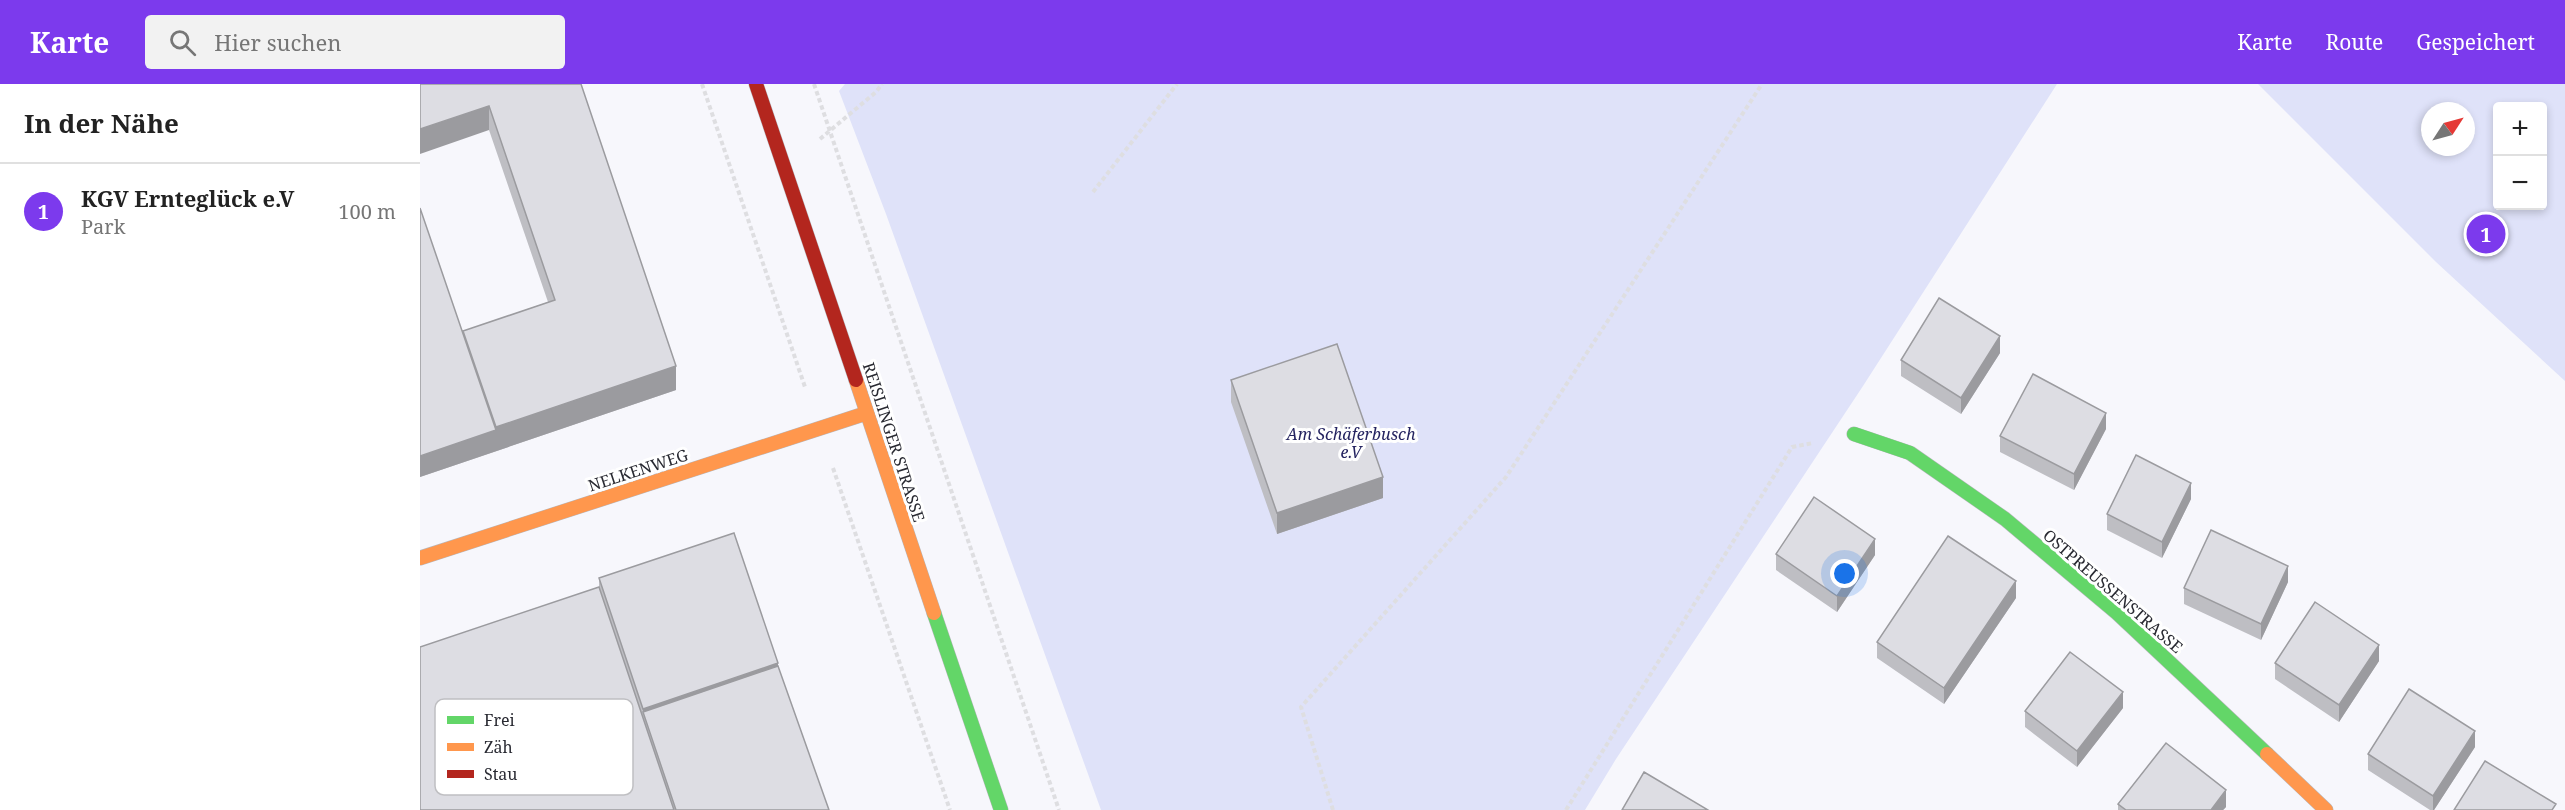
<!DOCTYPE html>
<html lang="de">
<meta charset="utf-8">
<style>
:root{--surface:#fff;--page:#f2f2f2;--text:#222;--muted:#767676;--line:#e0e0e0;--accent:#7c3aed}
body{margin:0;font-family:"Noto Serif",serif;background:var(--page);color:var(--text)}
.controls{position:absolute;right:18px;top:18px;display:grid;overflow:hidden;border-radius:6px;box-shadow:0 3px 9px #0003}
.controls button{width:54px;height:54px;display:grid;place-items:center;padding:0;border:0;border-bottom:2px solid var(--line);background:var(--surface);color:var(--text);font:30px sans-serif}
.compass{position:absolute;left:2001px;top:18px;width:54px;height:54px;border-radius:50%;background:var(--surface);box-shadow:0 3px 9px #0003;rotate:54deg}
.you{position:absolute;left:1425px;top:490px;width:21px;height:21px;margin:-15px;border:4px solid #fff;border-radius:50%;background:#1a73e8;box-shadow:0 0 0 9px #1a73e833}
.badge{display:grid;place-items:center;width:39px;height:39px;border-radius:50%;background:var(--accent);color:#fff;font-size:20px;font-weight:700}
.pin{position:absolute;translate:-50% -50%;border:3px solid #fff;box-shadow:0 2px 6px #0006}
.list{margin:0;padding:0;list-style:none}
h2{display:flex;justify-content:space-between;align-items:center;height:78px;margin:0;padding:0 24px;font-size:26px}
h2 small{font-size:20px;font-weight:400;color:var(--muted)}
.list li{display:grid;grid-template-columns:39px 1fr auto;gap:18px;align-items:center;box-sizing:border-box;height:96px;padding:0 24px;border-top:2px solid var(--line)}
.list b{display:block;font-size:22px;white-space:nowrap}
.list p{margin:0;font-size:20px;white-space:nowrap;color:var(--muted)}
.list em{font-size:20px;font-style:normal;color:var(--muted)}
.icon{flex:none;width:33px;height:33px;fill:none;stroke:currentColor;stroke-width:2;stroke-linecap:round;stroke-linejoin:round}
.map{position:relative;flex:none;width:2145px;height:726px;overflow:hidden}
header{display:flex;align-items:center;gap:36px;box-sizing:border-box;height:84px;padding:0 30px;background:var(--accent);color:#fff}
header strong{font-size:28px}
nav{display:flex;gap:33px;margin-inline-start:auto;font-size:21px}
.search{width:420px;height:54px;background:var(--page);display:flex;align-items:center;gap:15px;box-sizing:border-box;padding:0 21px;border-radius:6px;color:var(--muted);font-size:22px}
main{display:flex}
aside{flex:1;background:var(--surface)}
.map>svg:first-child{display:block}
.green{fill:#dfe2f9;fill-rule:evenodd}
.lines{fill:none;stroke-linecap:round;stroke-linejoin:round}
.fast-casing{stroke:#b7b7bc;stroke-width:15}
.slow-casing{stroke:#b7b7bc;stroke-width:15}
.jam-casing{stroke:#b7b7bc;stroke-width:15}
.path{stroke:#dedee1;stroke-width:4;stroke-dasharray:4.5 3;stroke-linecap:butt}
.fast{stroke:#63d668;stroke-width:14}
.slow{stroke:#ff974d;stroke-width:14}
.jam{stroke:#b3261e;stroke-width:14}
.wall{fill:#bebec3}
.shaded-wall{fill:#9b9b9f}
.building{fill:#dddde3;stroke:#9b9b9f;stroke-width:1.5}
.labels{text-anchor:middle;stroke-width:6;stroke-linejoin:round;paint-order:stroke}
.park-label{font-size:16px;font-style:italic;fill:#242360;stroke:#fff}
.street-label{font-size:16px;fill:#292a32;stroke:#fff}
.key{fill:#fff;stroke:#bfbfc2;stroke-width:1.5}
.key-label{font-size:16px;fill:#292a32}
</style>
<header>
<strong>Karte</strong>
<div class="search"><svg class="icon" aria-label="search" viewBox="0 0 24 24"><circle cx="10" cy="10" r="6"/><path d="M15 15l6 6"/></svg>Hier suchen</div>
<nav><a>Karte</a><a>Route</a><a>Gespeichert</a></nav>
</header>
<main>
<aside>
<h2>In der Nähe<small></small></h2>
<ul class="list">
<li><span class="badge">1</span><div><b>KGV Ernteglück e.V</b><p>Park</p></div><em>100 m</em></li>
</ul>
</aside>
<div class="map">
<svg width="2145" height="726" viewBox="0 0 2145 726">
<rect width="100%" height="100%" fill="#f7f7fc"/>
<path class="green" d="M425 0H1637L1443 302 1196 675 1165 726H681L466 130 419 7Z
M1838 0H2145V297L2016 178ZM2122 22V122H2078V22ZM2010 27H2046V63H2010Z"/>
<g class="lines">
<g class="fast-casing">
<path id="fast" d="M1434 350 1490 369 1585 435 1697 529 1847 670
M514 529 581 726"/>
</g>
<g class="slow-casing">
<path id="slow" d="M436 296 514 529
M0 474 447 329
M1847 670 1906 726"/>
</g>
<g class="jam-casing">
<path id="jam" d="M336 0 436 296"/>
</g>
<path class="path" d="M282 0 385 303
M394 0 639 726
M400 55 456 8 462 0
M673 108 757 0
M413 384 530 726
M913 726 881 623 1086 393 1342 0
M1146 726 1372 363 1393 359"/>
<use href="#fast" class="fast"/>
<use href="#slow" class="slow"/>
<use href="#jam" class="jam"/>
</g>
<path class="wall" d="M0 0H161L256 306 0 393 43 250V247L128 218 69 46Z
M1580 269 1541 330 1481 292V276Z
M811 296 963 414 857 450 811 318Z
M1686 345 1654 406 1580 368V352Z
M1771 415 1742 474 1687 446V430Z
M1356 470 1455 471 1417 528 1356 486Z
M179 494 358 582 409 726H0L179 503Z
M1868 498 1841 556 1764 520V504Z
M1596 514 1524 620 1457 574V558Z
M1959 577 1919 638 1855 595V579Z
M1703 624 1657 683 1605 643V627Z
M2055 663 2014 726H2010L1948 686V670Z
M1698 720 1806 723 1803 726H1698Z"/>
<path class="shaded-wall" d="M69 22V46L0 70V45Z
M1580 252V269L1541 330V314Z
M256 282V306L0 393V372L76 346V343Z
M1686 329V345L1654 406V390Z
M963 393V414L857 450V429Z
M1771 399V415L1742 474V458Z
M1455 455V471L1417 528V512Z
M1868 482V498L1841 556V540Z
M1596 497V514L1524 620V604Z
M1959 561V577L1919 638V621Z
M358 579V603L223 628V625Z
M1703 608V624L1657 683V667Z
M2055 647V663L2014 726H2013V712Z
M1806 706V723L1803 726H1791Z"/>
<path class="building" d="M0 0H161L256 282 76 343 43 247 135 216 69 22 0 45Z
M0 124 76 346 0 372Z
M1519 214 1580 252 1541 314 1481 276Z
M917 260 963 393 857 429 811 296Z
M1613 290 1686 329 1654 390 1580 352Z
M1716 371 1771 399 1742 458 1687 430Z
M1394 413 1455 455 1417 512 1356 470Z
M1791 446 1868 482 1841 540 1764 504Z
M314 449 358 579 223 625 179 494Z
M1528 452 1596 497 1524 604 1457 558Z
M179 503 254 726H0V563Z
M1895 518 1959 561 1919 621 1855 579Z
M1650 568 1703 608 1657 667 1605 627Z
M358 582 409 726H256L223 628Z
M1989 605 2055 647 2013 712 1948 670Z
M1746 659 1806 706 1791 726H1706L1698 720Z
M2065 677 2136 720 2132 726H2034Z
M1224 688 1288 726H1202Z"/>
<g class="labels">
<g class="park-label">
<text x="931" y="356">Am Schäferbusch<tspan x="931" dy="18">e.V</tspan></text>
</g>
<g class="street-label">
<text transform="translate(474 358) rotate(72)" y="6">REISLINGER STRASSE</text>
<text transform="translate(218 386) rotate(-18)" y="6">NELKENWEG</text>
<text transform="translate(1693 507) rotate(41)" y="6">OSTPREUSSENSTRASSE</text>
</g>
</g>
<rect x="15" y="615" width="198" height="96" rx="9" class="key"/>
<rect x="27" y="632" width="27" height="8" fill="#63d668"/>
<rect x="27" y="659" width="27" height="8" fill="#ff974d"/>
<rect x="27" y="686" width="27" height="8" fill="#b3261e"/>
<g class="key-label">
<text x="64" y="642">Frei</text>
<text x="64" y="669">Zäh</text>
<text x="64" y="696">Stau</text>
</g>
</svg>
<div class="controls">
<button>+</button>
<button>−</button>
</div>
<svg class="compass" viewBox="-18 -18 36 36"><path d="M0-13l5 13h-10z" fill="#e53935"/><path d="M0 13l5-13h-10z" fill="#767676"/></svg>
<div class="you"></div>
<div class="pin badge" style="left:2066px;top:150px">1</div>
</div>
</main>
